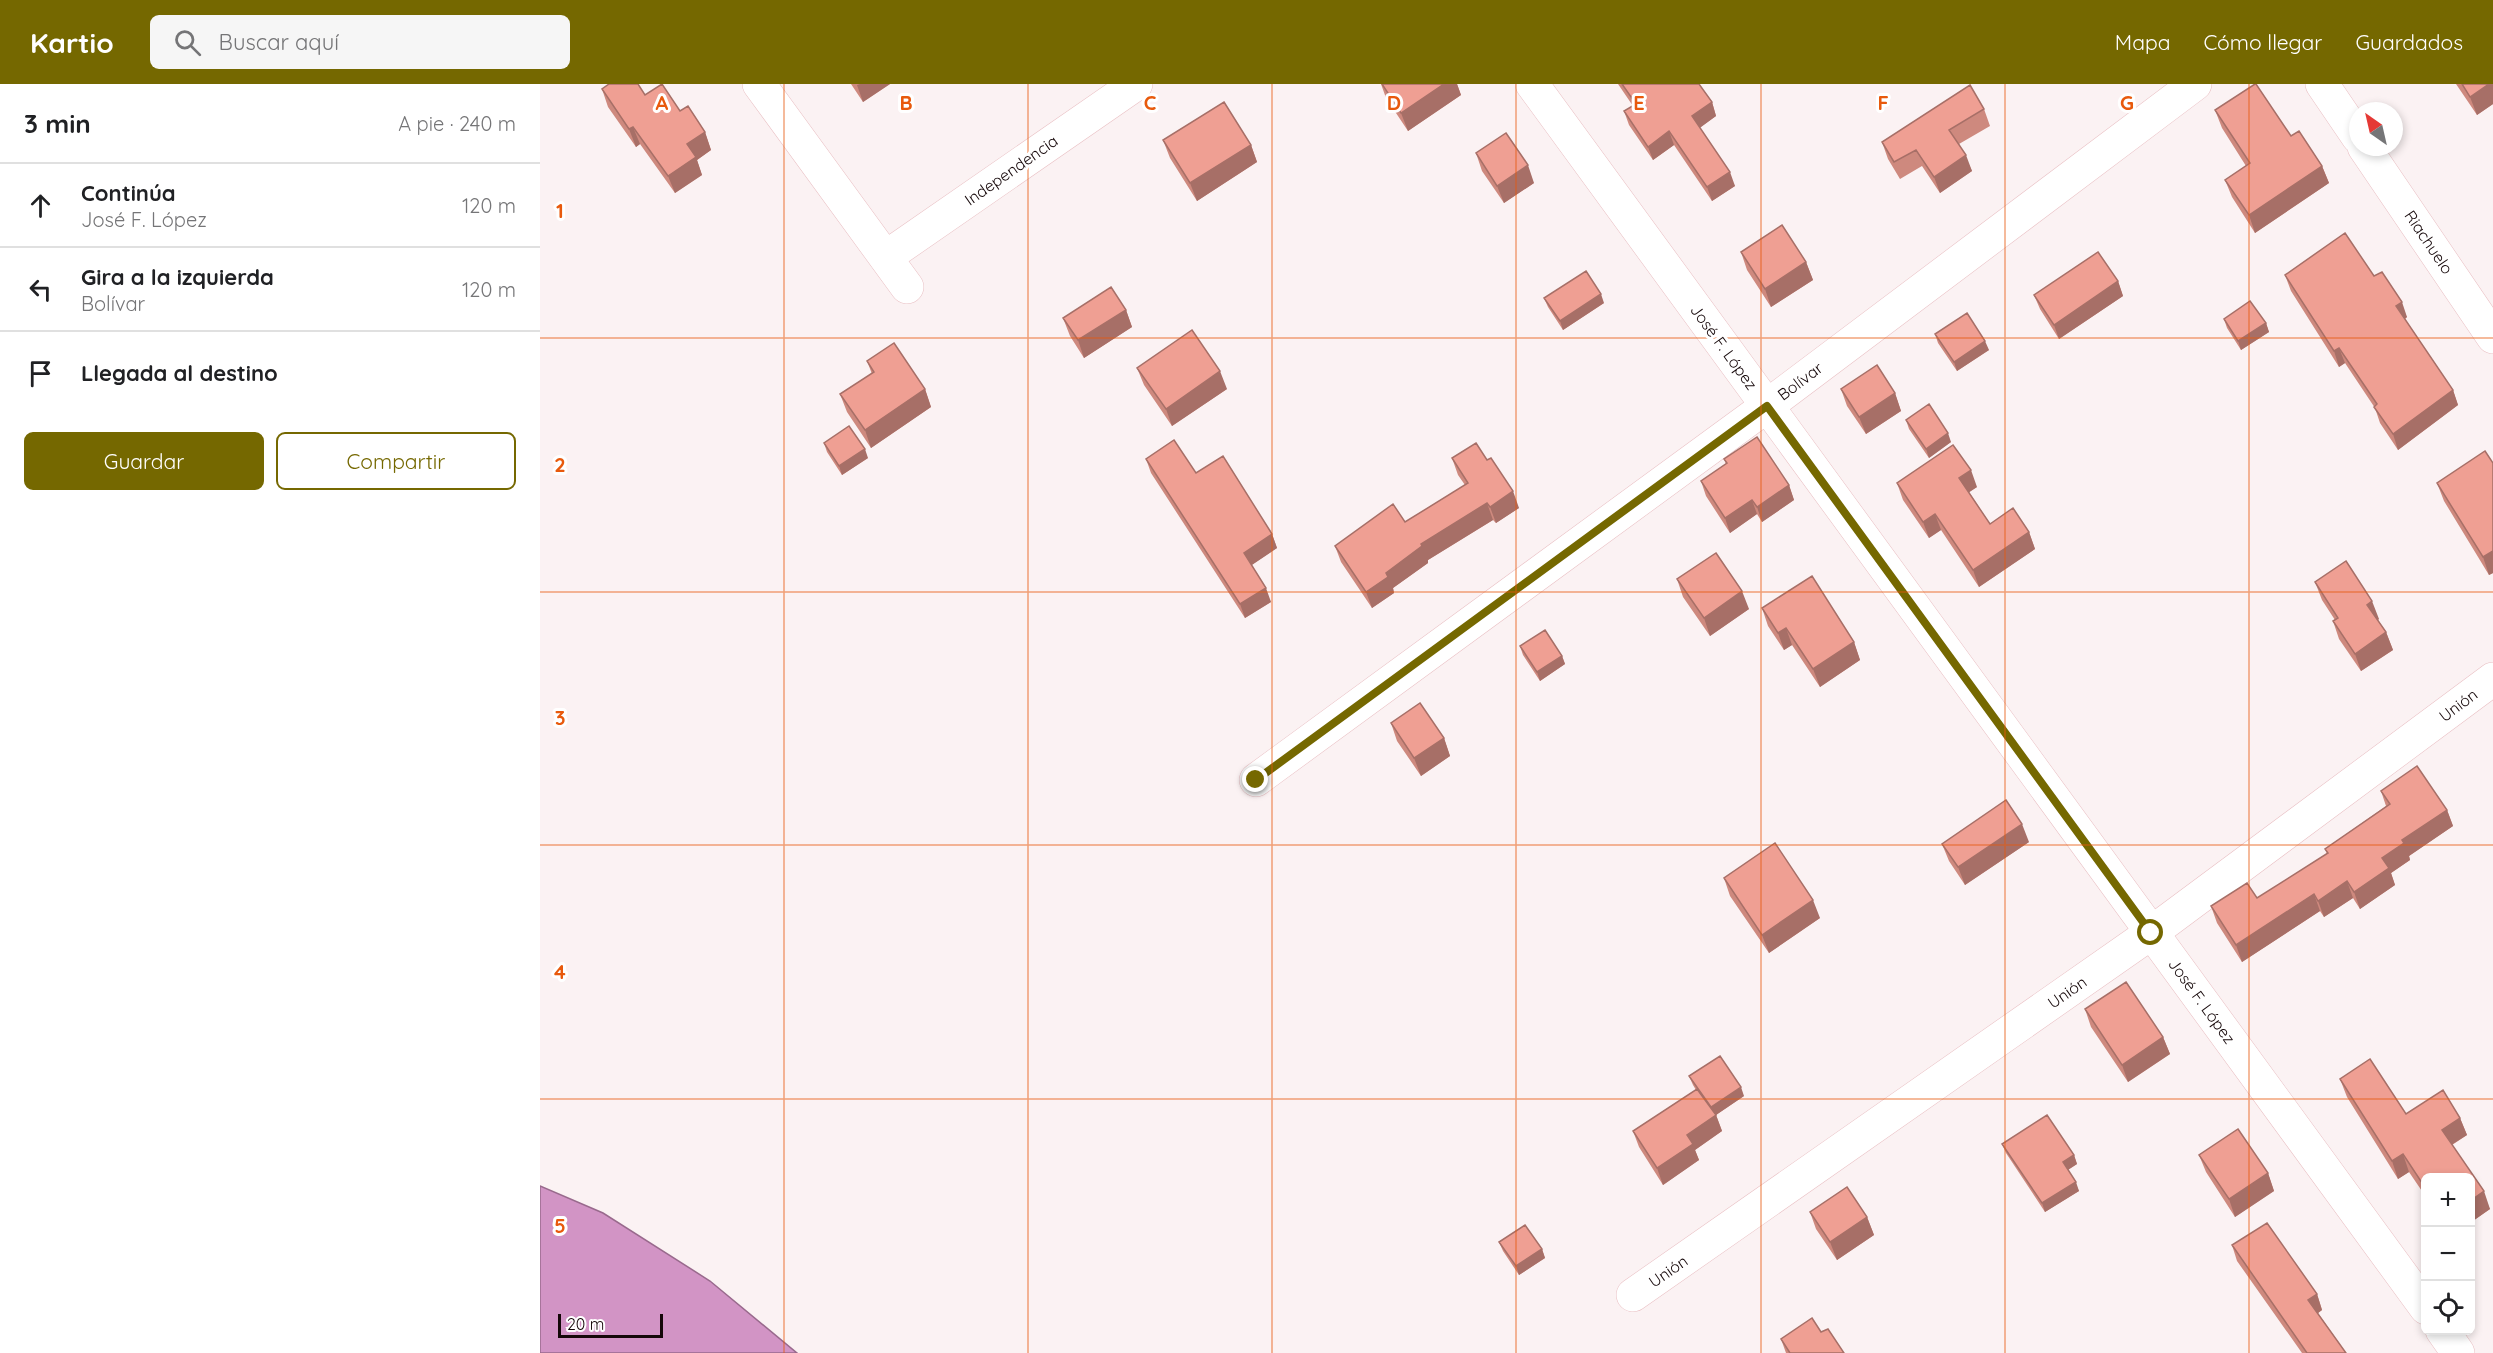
<!DOCTYPE html>
<html lang="es">
<meta charset="utf-8">
<style>
:root{--surface:#fff;--page:#f6f6f6;--text:#202124;--muted:#757577;--line:#e0e0e0;--accent:#756800}
body{margin:0;font-family:Quicksand,sans-serif;background:var(--page);color:var(--text)}
.controls{position:absolute;right:18px;bottom:18px;display:grid;overflow:hidden;border-radius:9px;box-shadow:0 3px 9px #0003}
.controls button{width:54px;height:54px;display:grid;place-items:center;padding:0;border:0;border-bottom:2px solid var(--line);background:var(--surface);color:var(--text);font:30px sans-serif}
.compass{position:absolute;left:1809px;top:18px;width:54px;height:54px;border-radius:50%;background:var(--surface);box-shadow:0 3px 9px #0003;rotate:326deg}
.scale{position:absolute;left:18px;bottom:15px;width:105px;box-sizing:border-box;padding-left:6px;border:3px solid #150709;border-top:0;font-size:16px;line-height:21px;white-space:nowrap;color:#150709;-webkit-text-stroke:4px #fff;paint-order:stroke}
.stop{position:absolute;width:18px;height:18px;margin:-14px;border:4px solid #756800;border-radius:50%;background:#fff}
.stop.end{background:#756800;border-color:#fff;box-shadow:0 2px 6px #0008}
.list{margin:0;padding:0;list-style:none}
h2{display:flex;justify-content:space-between;align-items:center;height:78px;margin:0;padding:0 24px;font-size:26px}
h2 small{font-size:20px;font-weight:400;color:var(--muted)}
.list li{display:grid;grid-template-columns:39px 1fr auto;gap:18px;align-items:center;box-sizing:border-box;height:84px;padding:0 24px;border-top:2px solid var(--line)}
.list b{display:block;font-size:22px;white-space:nowrap}
.list p{margin:0;font-size:20px;white-space:nowrap;color:var(--muted)}
.list em{font-size:20px;font-style:normal;color:var(--muted)}
.actions{display:flex;gap:12px;padding:18px 24px}
.actions a{flex:1;padding:14px 0;border:2px solid var(--accent);border-radius:9px;text-align:center;font-size:21px;color:var(--accent)}
.actions .main{background:var(--accent);color:#fff}
.icon{flex:none;width:33px;height:33px;fill:none;stroke:currentColor;stroke-width:2;stroke-linecap:round;stroke-linejoin:round}
.map{position:relative;flex:none;width:1953px;height:1269px;overflow:hidden}
header{display:flex;align-items:center;gap:36px;box-sizing:border-box;height:84px;padding:0 30px;background:var(--accent);color:#fff}
header strong{font-size:28px}
nav{display:flex;gap:33px;margin-inline-start:auto;font-size:21px}
.search{width:420px;height:54px;background:var(--page);display:flex;align-items:center;gap:15px;box-sizing:border-box;padding:0 21px;border-radius:9px;color:var(--muted);font-size:22px}
main{display:flex}
aside{flex:1;background:var(--surface)}
.map>svg:first-child{display:block}
.water{fill:#d294c5;stroke:#996a8d;stroke-width:1.5}
.lines{fill:none;stroke-linecap:round;stroke-linejoin:round}
.street-casing{stroke:#e9bfc3;stroke-width:34}
.street{stroke:#fff;stroke-width:33}
.wall{fill:#ce897e}
.shaded-wall{fill:#a76f67}
.building{fill:#ef9f93;stroke:#a76f67;stroke-width:1.5}
.route{stroke:#756800;stroke-width:8}
.grid{fill:none;stroke:#e8590c;stroke-width:1.5;stroke-opacity:0.55}
.labels{text-anchor:middle;stroke-width:6;stroke-linejoin:round;paint-order:stroke}
.street-label{font-size:16px;fill:#150709;stroke:#fff}
.grid-label{font-size:20px;text-anchor:middle;font-weight:bold;fill:#e8590c;stroke:#fff;stroke-width:6;stroke-linejoin:round;paint-order:stroke}
</style>
<header>
<strong>Kartio</strong>
<div class="search"><svg class="icon" aria-label="search" viewBox="0 0 24 24"><circle cx="10" cy="10" r="6"/><path d="M15 15l6 6"/></svg>Buscar aquí</div>
<nav><a>Mapa</a><a>Cómo llegar</a><a>Guardados</a></nav>
</header>
<main>
<aside>
<h2>3 min<small>A pie · 240 m</small></h2>
<ul class="list">
<li><svg class="icon" aria-label="ahead" viewBox="0 0 24 24"><path d="M12 20V5M6 11l6-6 6 6"/></svg><div><b>Continúa</b><p>José F. López</p></div><em>120 m</em></li>
<li><svg class="icon" aria-label="left" viewBox="0 0 24 24"><path d="M17 20v-9H6M10 6l-5 5 5 5"/></svg><div><b>Gira a la izquierda</b><p>Bolívar</p></div><em>120 m</em></li>
<li><svg class="icon" aria-label="arrive" viewBox="0 0 24 24"><path d="M6 21V4h12l-3 4 3 4H6"/></svg><div><b>Llegada al destino</b></div></li>
</ul>
<div class="actions"><a class="main">Guardar</a><a>Compartir</a></div>
</aside>
<div class="map">
<svg width="1953" height="1269" viewBox="0 0 1953 1269">
<rect width="100%" height="100%" fill="#fbf2f3"/>
<path class="water" d="M0 1102 63 1129 170 1197 257 1269H0Z"/>
<g class="lines">
<g class="street-casing">
<path id="street" d="M219 0 367 203
M992 0 1886 1224
M1782 0 1818 53
M1824 63 1953 253
M346 173 596 0
M716 696 1227 322 1655 0
M1093 1211 1611 849 1953 595
M1902 1246 1918 1269"/>
</g>
<use href="#street" class="street"/>
</g>
<path class="wall" d="M311 0H350L323 18Z
M841 0H917L921 11 868 47 846 14Z
M1078 0H1159L1172 18 1176 32 1159 44 1195 102 1172 117 1134 61 1113 76 1089 41 1084 27 1093 22Z
M1916 0H1953V20L1937 31Z
M62 5 105 11 140 27 165 48 171 66 157 76 162 91 135 109 100 60 96 63 68 23Z
M1444 25 1450 42 1419 60 1432 87 1400 109 1382 82 1360 95 1348 75 1342 58Z
M1675 26 1751 52 1782 82 1789 99 1715 149 1692 113 1685 96 1706 82 1682 44Z
M623 56 711 61 717 78 657 117 630 74Z
M936 69 994 99 964 119 942 87Z
M1201 168 1266 178 1273 196 1231 223 1207 186Z
M1745 191 1834 192 1867 233 1865 235 1913 306 1918 321 1858 366 1840 339 1835 324 1805 279 1799 283 1751 207Z
M1578 197 1583 212 1519 255 1500 225 1494 211Z
M1004 214 1064 219 1023 246 1008 223Z
M586 226 592 243 544 274 530 252 523 234Z
M1684 235 1726 239 1729 248 1701 266 1687 244Z
M1395 250 1449 266 1417 287 1398 259Z
M327 277 385 305 391 323 331 364 307 328 300 310 332 290Z
M597 284 687 305 632 342 604 301Z
M1301 305 1355 309 1361 327 1326 350 1307 322Z
M1366 336 1411 358 1389 374 1369 345Z
M284 359 328 374 302 391 287 368Z
M912 374 979 424 956 439 953 436 888 476V479L853 504 854 509 832 524 801 478 795 462 865 438 925 401 918 391Z
M606 375 732 450 737 464 711 481 731 518 705 534 611 389Z
M1184 375 1249 401 1254 416 1222 438 1217 430 1190 449 1166 412 1161 397 1186 380Z
M1953 379V489L1949 491 1904 417 1897 399Z
M1357 399 1437 403 1429 408 1450 440 1489 448 1495 465 1439 503 1401 446 1389 454 1363 416Z
M1137 495 1209 525 1170 552 1143 513Z
M1775 498 1839 535 1838 536 1846 548 1853 566 1821 587 1799 555 1793 537 1795 536 1782 516Z
M1222 524 1314 558 1320 576 1280 603 1252 561 1244 566 1228 542Z
M980 562 1022 572 1025 580 1000 597 983 571Z
M851 639 904 654 910 672 881 692 857 657Z
M1841 707 1907 726 1913 742 1869 772 1870 776 1851 789 1855 801 1820 825 1813 814 1784 833 1780 827 1702 878 1677 839 1671 822 1717 814 1787 770 1785 765 1846 722Z
M1489 758 1425 801 1409 777 1402 760Z
M1184 794 1280 834 1229 869 1190 812Z
M1545 925 1623 953 1630 970 1588 998 1551 943Z
M1149 992 1204 1012 1176 1031 1182 1047 1155 1066 1159 1076 1123 1101 1099 1063 1093 1047 1156 1006 1153 1001Z
M1800 995 1866 1030 1920 1034 1927 1051 1912 1061 1950 1125 1930 1139V1094H1886V1113L1869 1088 1858 1095 1807 1013Z
M1462 1060 1534 1071 1537 1080 1528 1086 1539 1107 1505 1128 1466 1069Z
M1659 1071 1728 1089 1734 1107 1695 1133 1666 1088Z
M1270 1128 1327 1133 1334 1151 1297 1176 1276 1145Z
M959 1158 1002 1165 1005 1174 979 1191 963 1167Z
M1692 1161 1777 1210 1782 1226 1778 1229 1806 1269H1762L1697 1177Z
M1281 1248 1304 1269H1246L1241 1255Z"/>
<path class="shaded-wall" d="M320 0H350L323 18 317 1Z
M904 0H917L921 11 868 47 861 29Z
M1949 0H1953V20L1937 31 1930 13Z
M1172 18 1176 32 1157 46 1152 32Z
M93 43 100 60 96 63 89 45Z
M1129 47 1134 61 1113 76 1108 63Z
M165 48 171 66 157 76 162 91 135 109 128 92 147 60Z
M711 61 717 78 657 117 650 99Z
M1426 71 1432 87 1400 109 1394 93Z
M988 81 994 99 964 119 957 102Z
M1782 82 1789 99 1715 149 1709 131Z
M1190 88 1195 102 1172 117 1167 103Z
M1266 178 1273 196 1231 223 1225 205Z
M1578 197 1583 212 1519 255 1514 241Z
M1061 210 1064 219 1023 246 1020 237Z
M1862 218 1867 233 1862 237 1856 222Z
M586 226 592 243 544 274 538 256Z
M1726 239 1729 248 1701 266 1698 257Z
M1445 257 1449 266 1417 287 1414 278Z
M1799 264 1805 279 1799 283 1794 267Z
M680 287 687 305 632 342 626 325Z
M385 305 391 323 331 364 325 346Z
M1913 306 1918 321 1858 366 1853 350Z
M1355 309 1361 327 1326 350 1319 333Z
M1408 349 1411 358 1389 374 1386 365Z
M325 365 328 374 302 391 299 382Z
M1431 386 1437 403 1425 411 1419 394Z
M1249 401 1254 416 1222 438 1217 423Z
M973 407 979 424 956 439 950 423Z
M1212 416 1217 430 1190 449 1185 434Z
M947 419 953 436 888 476V479L853 504 854 509 832 524 826 508 846 489 881 460Z
M1395 430 1401 446 1389 454 1383 438Z
M1489 448 1495 465 1439 503 1433 486Z
M732 450 737 464 709 483 704 469Z
M1953 467V489L1949 491 1943 473Z
M726 504 731 518 705 534 700 520Z
M1202 507 1209 525 1170 552 1164 534Z
M1832 517 1839 535 1834 538 1827 521Z
M1246 544 1252 561 1244 566 1238 549Z
M1846 548 1853 566 1821 587 1815 570Z
M1314 558 1320 576 1280 603 1273 585Z
M1022 572 1025 580 1000 597 997 588Z
M904 654 910 672 881 692 874 674Z
M1907 726 1913 742 1869 772 1870 776 1851 789 1855 801 1820 825 1814 808 1842 774 1862 756Z
M1482 740 1489 758 1425 801 1418 783Z
M1807 797 1813 814 1784 833 1778 817Z
M1774 810 1780 827 1702 878 1696 861Z
M1273 816 1280 834 1229 869 1222 851Z
M1623 953 1630 970 1588 998 1582 981Z
M1201 1003 1204 1012 1176 1031 1182 1047 1155 1066 1159 1076 1123 1101 1117 1084 1147 1051 1171 1023Z
M1920 1034 1927 1051 1908 1063 1902 1046Z
M1863 1070 1869 1088 1858 1095 1852 1077Z
M1534 1071 1537 1080 1526 1087 1523 1078Z
M1728 1089 1734 1107 1695 1133 1689 1115Z
M1536 1098 1539 1107 1505 1128 1502 1119Z
M1944 1107 1950 1125 1930 1139V1117Z
M1327 1133 1334 1151 1297 1176 1290 1158Z
M1002 1165 1005 1174 979 1191 976 1182Z
M1777 1210 1782 1226 1774 1232 1768 1216Z"/>
<path class="building" d="M69 0H98L105 11 122 0 140 27 148 22 165 48 147 60 156 73 128 92 93 43 89 45 62 5Z
M842 0H904L861 29Z
M1082 0H1159L1172 18 1152 32 1190 88 1167 103 1129 47 1108 63 1084 27 1096 20Z
M1715 0H1716L1751 52 1759 47 1782 82 1709 131 1685 96 1710 79 1675 26Z
M1922 0H1949L1930 13Z
M1430 1 1444 25 1409 46 1426 71 1394 93 1376 66 1354 78 1342 58Z
M684 18 711 61 650 99 623 56Z
M966 49 988 81 957 102 936 69Z
M1242 141 1266 178 1225 205 1201 168Z
M1805 149 1834 192 1842 188 1862 218 1856 222 1913 306 1853 350 1834 323 1837 320 1799 264 1794 267 1745 191Z
M1558 168 1578 197 1514 241 1494 211Z
M1046 187 1061 210 1020 237 1004 214Z
M571 203 586 226 538 256 523 234Z
M1710 217 1726 239 1698 257 1684 235Z
M1427 229 1445 257 1414 278 1395 250Z
M652 246 680 287 626 325 597 284Z
M354 259 385 305 325 346 300 310 334 288 327 277Z
M1337 281 1355 309 1319 333 1301 305Z
M1389 320 1408 349 1386 365 1366 336Z
M309 342 325 365 299 382 284 359Z
M1217 353 1249 401 1217 423 1212 416 1185 434 1161 397 1187 379 1184 375Z
M634 356 656 389 683 372 732 450 704 469 726 504 700 520 606 375Z
M936 359 947 376 951 374 973 407 950 423 947 419 881 460 882 462 846 489 848 493 826 508 795 462 853 420 865 438 928 399 912 374Z
M1413 361 1431 386 1419 394 1450 440 1473 424 1489 448 1433 486 1395 430 1383 438 1357 399Z
M1945 367 1953 379V467L1943 473 1897 399Z
M1176 469 1202 507 1164 534 1137 495Z
M1806 477 1832 517 1827 521 1846 548 1815 570 1793 537 1798 534 1775 498Z
M1272 492 1314 558 1273 585 1246 544 1238 549 1222 524Z
M1005 546 1022 572 997 588 980 562Z
M880 619 904 654 874 674 851 639Z
M1877 682 1907 726 1862 756 1864 759 1842 774 1849 784 1814 808 1807 797 1778 817 1774 810 1696 861 1671 822 1707 799 1717 814 1788 769 1785 765 1850 720 1841 707Z
M1466 716 1482 740 1418 783 1402 760Z
M1235 759 1273 816 1222 851 1184 794Z
M1586 898 1623 953 1582 981 1545 925Z
M1180 972 1201 1003 1171 1023 1149 992Z
M1830 975 1866 1030 1903 1006 1920 1034 1902 1046 1944 1107 1930 1117V1094H1886V1105L1863 1070 1852 1077 1800 995Z
M1157 1005 1176 1031 1147 1051 1153 1060 1117 1084 1093 1047Z
M1507 1031 1534 1071 1523 1078 1536 1098 1502 1119 1462 1060Z
M1698 1045 1728 1089 1689 1115 1659 1071Z
M1307 1103 1327 1133 1290 1158 1270 1128Z
M1727 1139 1777 1210 1768 1216 1806 1269H1767L1692 1161Z
M985 1141 1002 1165 976 1182 959 1158Z
M1272 1234 1281 1248 1288 1245 1304 1269H1250L1241 1255Z"/>
<g class="lines">
<path class="route" d="M716 696 1227 322 1611 849"/>
</g>
<path class="grid" d="M244 0V1269M488 0V1269M732 0V1269M976 0V1269M1221 0V1269M1465 0V1269M1709 0V1269M0 254H1953M0 508H1953M0 761H1953M0 1015H1953"/>
<g class="labels">
<g class="street-label">
<text transform="translate(471 86) rotate(-35)" y="6">Independencia</text>
<text transform="translate(1889 158) rotate(56)" y="6">Riachuelo</text>
<text transform="translate(1184 263) rotate(54)" y="6">José F. López</text>
<text transform="translate(1260 297) rotate(-37)" y="6">Bolívar</text>
<text transform="translate(1918 621) rotate(-37)" y="6">Unión</text>
<text transform="translate(1527 908) rotate(-35)" y="6">Unión</text>
<text transform="translate(1662 917) rotate(54)" y="6">José F. López</text>
<text transform="translate(1128 1187) rotate(-35)" y="6">Unión</text>
</g>
</g>
<g class="grid-label">
<text x="122" y="26">A</text>
<text x="366" y="26">B</text>
<text x="610" y="26">C</text>
<text x="854" y="26">D</text>
<text x="1099" y="26">E</text>
<text x="1343" y="26">F</text>
<text x="1587" y="26">G</text>
<text x="20" y="134">1</text>
<text x="20" y="388">2</text>
<text x="20" y="641">3</text>
<text x="20" y="895">4</text>
<text x="20" y="1149">5</text>
</g>
</svg>
<div class="controls">
<button>+</button>
<button>−</button>
<button><svg class="icon" aria-label="locate" viewBox="0 0 24 24"><circle cx="12" cy="12" r="6"/><path d="M12 2v4M12 18v4M2 12h4M18 12h4"/></svg></button>
</div>
<svg class="compass" viewBox="-18 -18 36 36"><path d="M0-13l5 13h-10z" fill="#e53935"/><path d="M0 13l5-13h-10z" fill="#757577"/></svg>
<div class="scale">20 m</div>
<div class="stop" style="left:1611px;top:849px"></div>
<div class="stop end" style="left:716px;top:696px"></div>
</div>
</main>
